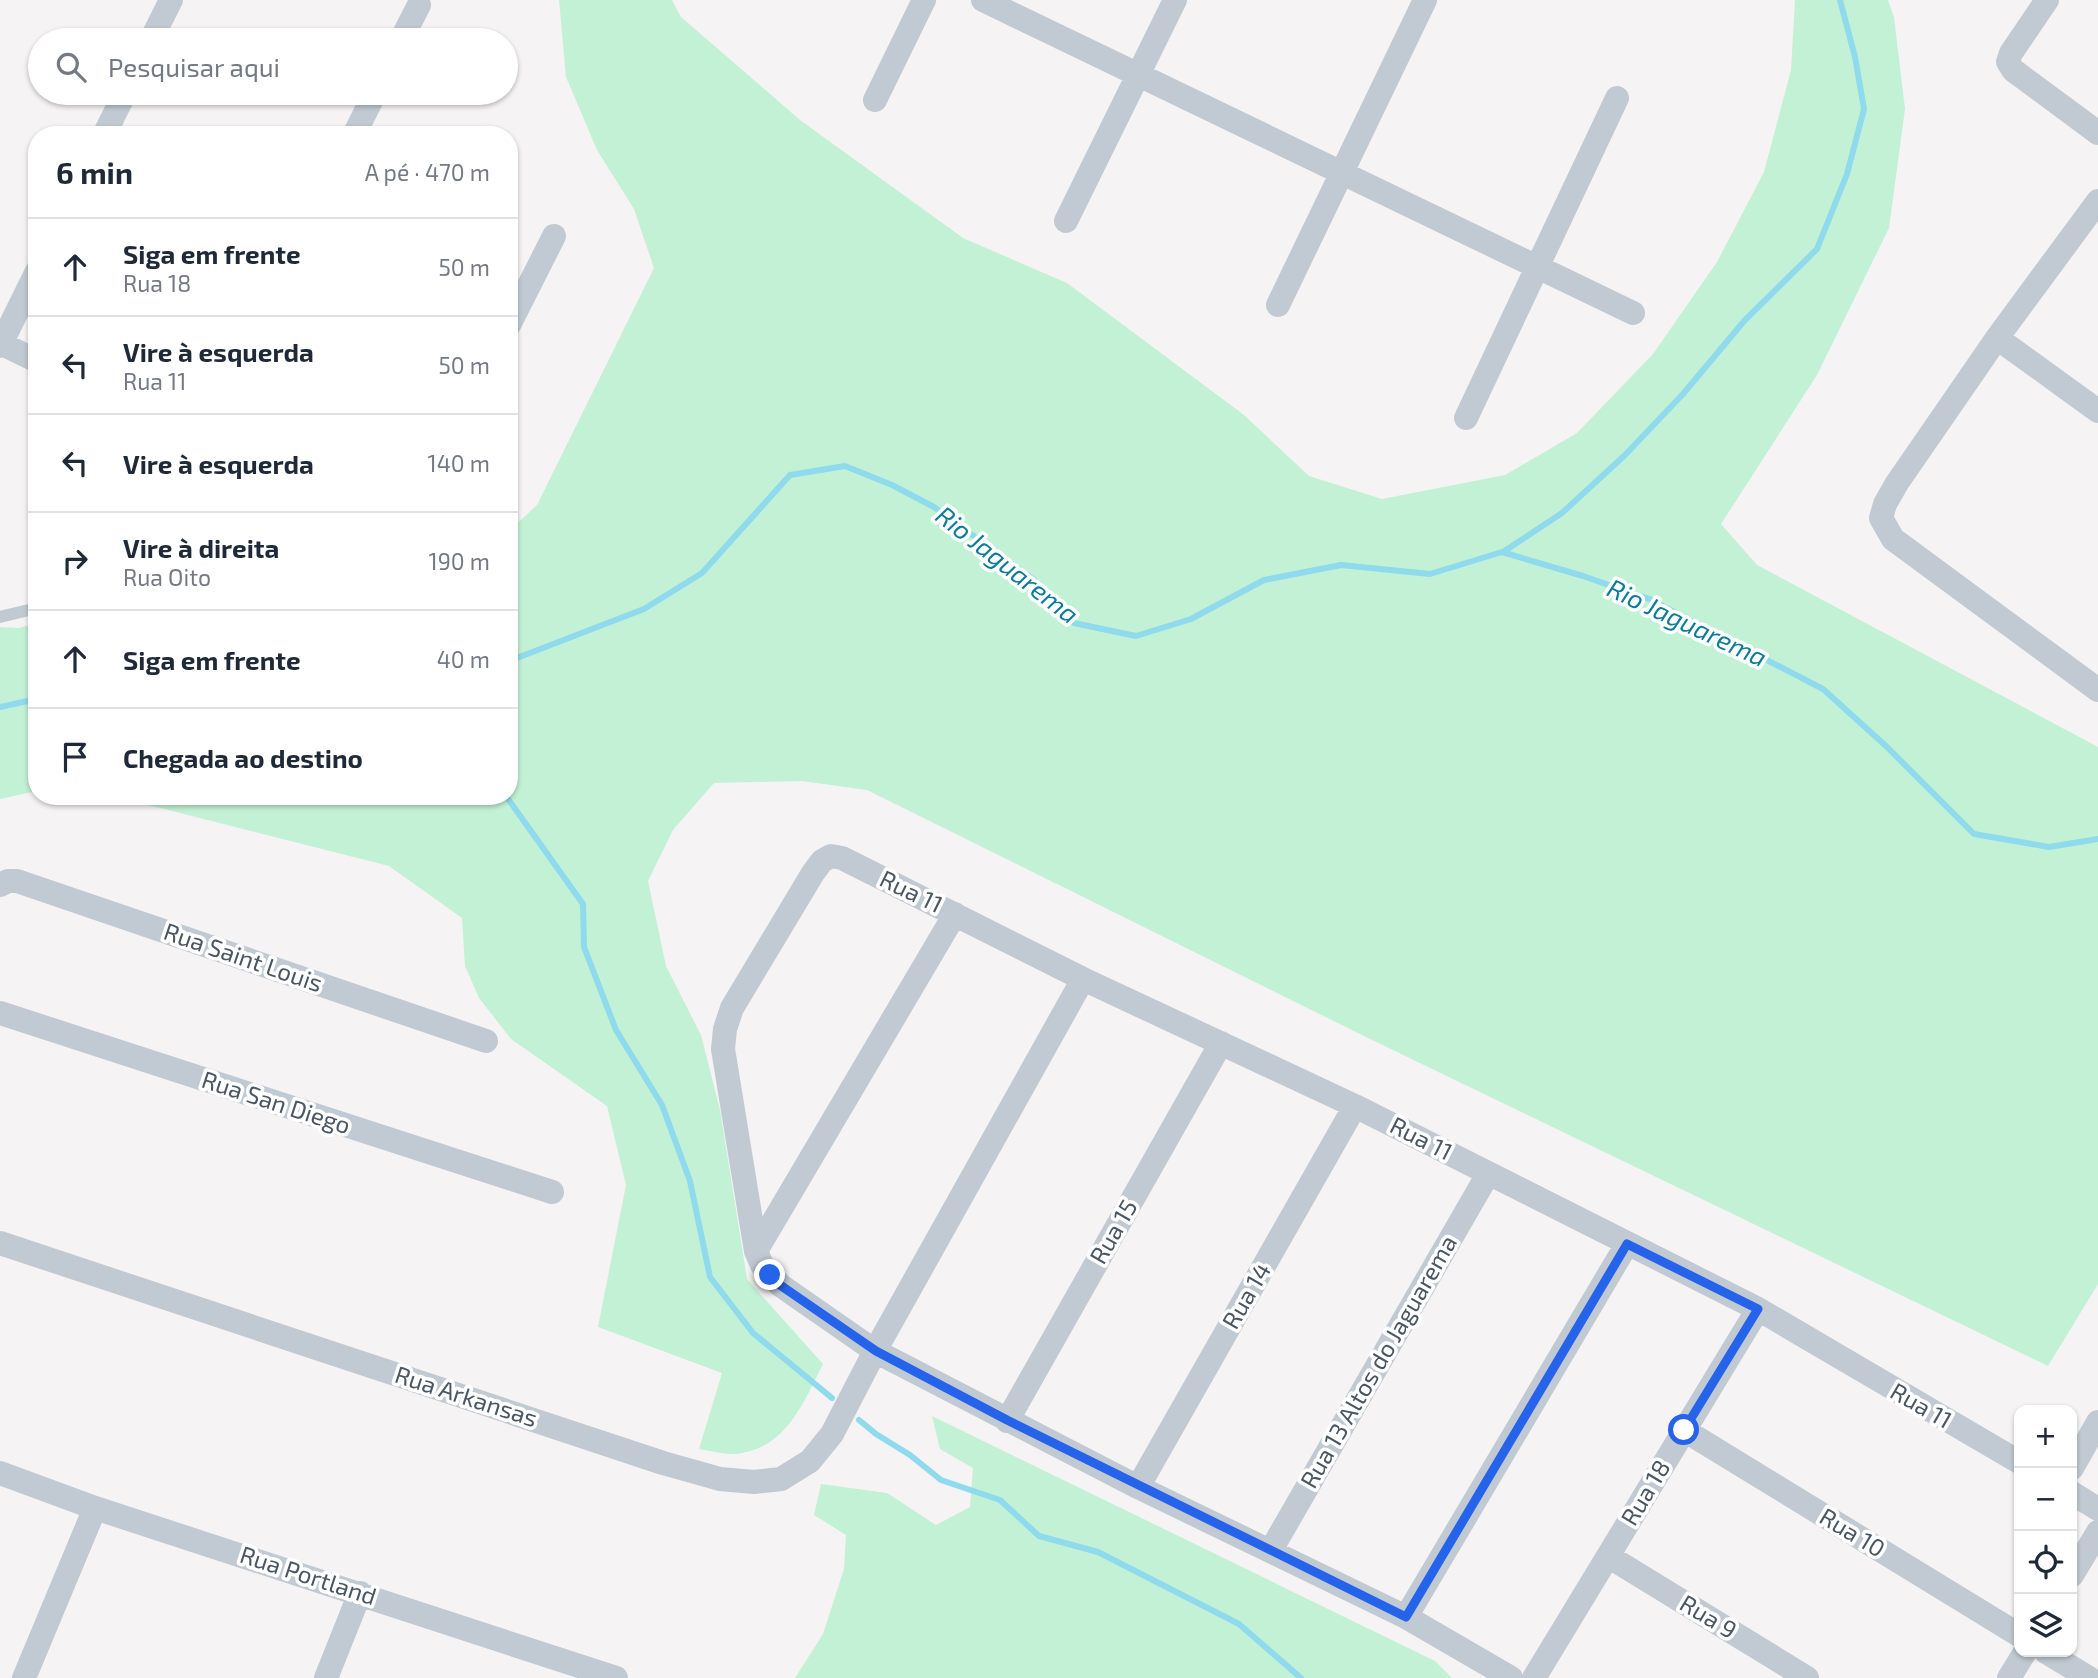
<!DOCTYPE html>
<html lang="pt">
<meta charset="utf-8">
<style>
:root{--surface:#fff;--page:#f6f6f7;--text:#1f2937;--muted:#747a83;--line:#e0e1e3}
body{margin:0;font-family:"Exo 2",sans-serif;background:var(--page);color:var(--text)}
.controls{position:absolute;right:21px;bottom:21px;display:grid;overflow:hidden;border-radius:14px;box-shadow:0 2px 5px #0004}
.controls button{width:63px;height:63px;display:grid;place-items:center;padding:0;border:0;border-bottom:2px solid var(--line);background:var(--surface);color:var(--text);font:35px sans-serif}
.stop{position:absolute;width:21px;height:21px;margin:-16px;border:5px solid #2563eb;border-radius:50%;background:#fff}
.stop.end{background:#2563eb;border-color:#fff;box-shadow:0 2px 7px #0008}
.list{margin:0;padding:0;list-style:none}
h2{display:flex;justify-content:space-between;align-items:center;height:91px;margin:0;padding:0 28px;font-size:30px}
h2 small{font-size:23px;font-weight:400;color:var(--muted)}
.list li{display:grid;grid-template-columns:46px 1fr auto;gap:21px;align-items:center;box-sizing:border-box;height:98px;padding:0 28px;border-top:2px solid var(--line)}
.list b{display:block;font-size:26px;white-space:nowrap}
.list p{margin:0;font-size:23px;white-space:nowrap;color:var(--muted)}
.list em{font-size:23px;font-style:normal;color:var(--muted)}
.icon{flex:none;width:38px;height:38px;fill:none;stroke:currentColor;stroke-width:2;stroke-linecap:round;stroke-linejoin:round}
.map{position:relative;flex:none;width:2098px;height:1678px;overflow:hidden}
.search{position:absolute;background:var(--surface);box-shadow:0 2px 5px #0004;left:28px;top:28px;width:490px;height:77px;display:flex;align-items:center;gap:18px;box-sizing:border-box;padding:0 24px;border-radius:38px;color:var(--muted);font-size:26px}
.panel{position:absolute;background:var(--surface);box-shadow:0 2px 5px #0004;left:28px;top:126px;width:490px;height:679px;border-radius:28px}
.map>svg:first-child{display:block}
.green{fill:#c3f1d5}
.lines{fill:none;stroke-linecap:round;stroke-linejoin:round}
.stream{stroke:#90daee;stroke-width:6}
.lane{stroke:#c1cad2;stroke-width:12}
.street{stroke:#c1cad2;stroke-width:24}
.route{stroke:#2563eb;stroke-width:9}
.labels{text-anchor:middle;stroke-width:7;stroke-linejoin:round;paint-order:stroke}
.street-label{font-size:24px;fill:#4a5661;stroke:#fff}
.water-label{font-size:26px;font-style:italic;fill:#0c7c9b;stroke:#fff}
</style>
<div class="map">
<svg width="2098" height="1678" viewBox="0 0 2098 1678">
<rect width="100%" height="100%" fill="#f5f3f3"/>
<path class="green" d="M559 0H672L681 17 800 120 963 238 1067 283 1244 415 1309 476 1382 499 1505 475 1577 433 1653 354 1717 262 1764 172 1791 70 1795 0H1888L1894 17 1905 109 1889 228 1817 375 1721 524 1757 565 2098 747V1284L2048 1366 1366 1037 867 790 802 781 714 783 673 830 648 881 666 966 701 1035 720 1110 747 1279 823 1364C804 1401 788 1445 742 1453 729 1456 712 1451 699 1449L722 1373 598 1327 626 1185 607 1106 511 1039 479 998 465 966 462 918 389 866 113 796H509V531L537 505 654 268 634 209 597 150 566 77Z
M37 623V791L0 799V627L19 628Z
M932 1416 1435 1661 1452 1678H795L823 1634 844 1569 846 1535 814 1515 821 1484 887 1493 936 1525 970 1507 973 1468 940 1449Z"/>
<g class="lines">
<path class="stream" d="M1503 552 1562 513 1624 456 1683 394 1745 320 1817 249 1847 174 1864 109 1855 57 1840 0
M509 661 644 609 702 573 790 475 845 466 892 485 934 507 1034 580 1074 623 1136 636 1191 619 1264 580 1341 565 1430 574 1502 552 1583 576 1649 599 1823 689 1886 746 1974 834 2049 847 2098 839
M0 707 37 699
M506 796 583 904 584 947 616 1030 662 1105 690 1181 710 1277 753 1333 832 1398
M859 1420 876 1434 910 1455 941 1480 1000 1500 1039 1536 1098 1552 1239 1624 1301 1678"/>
<path class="lane" d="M0 617 37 608"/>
<path class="street" d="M983 0 1633 313
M2047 0 2011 53 2008 62 2013 70 2098 133
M151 40 171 0
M401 40 419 5
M875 100 924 0
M104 135 125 93
M354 135 375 93
M2098 201 1997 338 1897 483 1885 504 1881 518 1893 539 2098 690
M1066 221 1175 0
M1278 305 1425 0
M509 325 554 236
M1997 338 2098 411
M0 343 37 361
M0 346 37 271
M1466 418 1617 98
M0 885 8 881H17L486 1041
M0 1013 552 1192
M0 1243 663 1463 720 1479 754 1482 781 1479 810 1461 832 1434 875 1351 1083 979
M756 1251 955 914
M1007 1421 1221 1043
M1684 1430 2019 1635
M2072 1468 2098 1422
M0 1473 95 1508 616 1678
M1138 1487 1355 1106
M2072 1493 2098 1509
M1271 1550 1488 1174
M1608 1556 1807 1678
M2072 1575 2098 1532
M1406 1617 1627 1244
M2046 1652 2089 1678
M24 1678 95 1508
M326 1678 360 1593
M1511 1678 1406 1617 1138 1487 875 1351 780 1285 762 1265 756 1251 723 1049 725 1029 732 1008 813 873 822 861 831 856 842 858 1083 979 1355 1106 1758 1309 2019 1462
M1534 1678 1758 1309
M2009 1678 2025 1652"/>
</g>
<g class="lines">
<path class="route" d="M770 1275 780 1285 876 1351 1007 1420 1406 1617 1627 1244 1758 1309 1684 1430"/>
</g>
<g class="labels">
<g class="street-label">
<text transform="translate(911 892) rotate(26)" y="8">Rua 11</text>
<text transform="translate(243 958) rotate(19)" y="8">Rua Saint Louis</text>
<text transform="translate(276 1103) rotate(18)" y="8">Rua San Diego</text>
<text transform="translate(1421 1139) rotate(27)" y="8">Rua 11</text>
<text transform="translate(1114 1232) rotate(-60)" y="8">Rua 15</text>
<text transform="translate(1247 1296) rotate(-60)" y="8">Rua 14</text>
<text transform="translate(1379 1362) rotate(-60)" y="8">Rua 13 Altos do Jaguarema</text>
<text transform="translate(466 1397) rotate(18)" y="8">Rua Arkansas</text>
<text transform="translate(1921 1406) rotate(30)" y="8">Rua 11</text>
<text transform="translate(1646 1493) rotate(-59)" y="8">Rua 18</text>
<text transform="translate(1852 1533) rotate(31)" y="8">Rua 10</text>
<text transform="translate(308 1576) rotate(18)" y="8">Rua Portland</text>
<text transform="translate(1708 1617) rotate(31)" y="8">Rua 9</text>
</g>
<g class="water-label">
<text transform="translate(1007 565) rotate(38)" y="9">Rio Jaguarema</text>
<text transform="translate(1687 623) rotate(25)" y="9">Rio Jaguarema</text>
</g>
</g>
</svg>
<div class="controls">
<button>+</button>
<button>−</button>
<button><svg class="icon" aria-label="locate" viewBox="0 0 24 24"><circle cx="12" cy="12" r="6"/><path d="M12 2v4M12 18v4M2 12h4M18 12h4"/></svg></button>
<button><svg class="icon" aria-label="layers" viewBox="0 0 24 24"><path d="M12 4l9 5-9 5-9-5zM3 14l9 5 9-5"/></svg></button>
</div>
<div class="stop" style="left:1684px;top:1430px"></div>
<div class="stop end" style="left:770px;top:1275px"></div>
<div class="search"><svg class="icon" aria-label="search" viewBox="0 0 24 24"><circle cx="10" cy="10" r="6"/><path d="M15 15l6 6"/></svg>Pesquisar aqui</div>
<section class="panel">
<h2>6 min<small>A pé · 470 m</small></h2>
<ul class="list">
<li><svg class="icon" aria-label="ahead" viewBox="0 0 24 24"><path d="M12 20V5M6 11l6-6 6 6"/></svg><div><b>Siga em frente</b><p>Rua 18</p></div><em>50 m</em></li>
<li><svg class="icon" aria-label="left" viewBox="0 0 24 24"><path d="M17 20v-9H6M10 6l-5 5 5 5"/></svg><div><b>Vire à esquerda</b><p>Rua 11</p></div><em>50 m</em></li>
<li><svg class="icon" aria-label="left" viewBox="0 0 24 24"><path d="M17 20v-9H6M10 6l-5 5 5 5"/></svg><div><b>Vire à esquerda</b></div><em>140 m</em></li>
<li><svg class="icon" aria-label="right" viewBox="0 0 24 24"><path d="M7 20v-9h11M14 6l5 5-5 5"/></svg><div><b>Vire à direita</b><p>Rua Oito</p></div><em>190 m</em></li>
<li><svg class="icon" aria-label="ahead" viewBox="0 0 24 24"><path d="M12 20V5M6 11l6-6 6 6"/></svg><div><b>Siga em frente</b></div><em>40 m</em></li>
<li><svg class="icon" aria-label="arrive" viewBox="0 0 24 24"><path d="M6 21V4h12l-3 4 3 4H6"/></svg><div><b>Chegada ao destino</b></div></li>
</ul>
</section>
</div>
